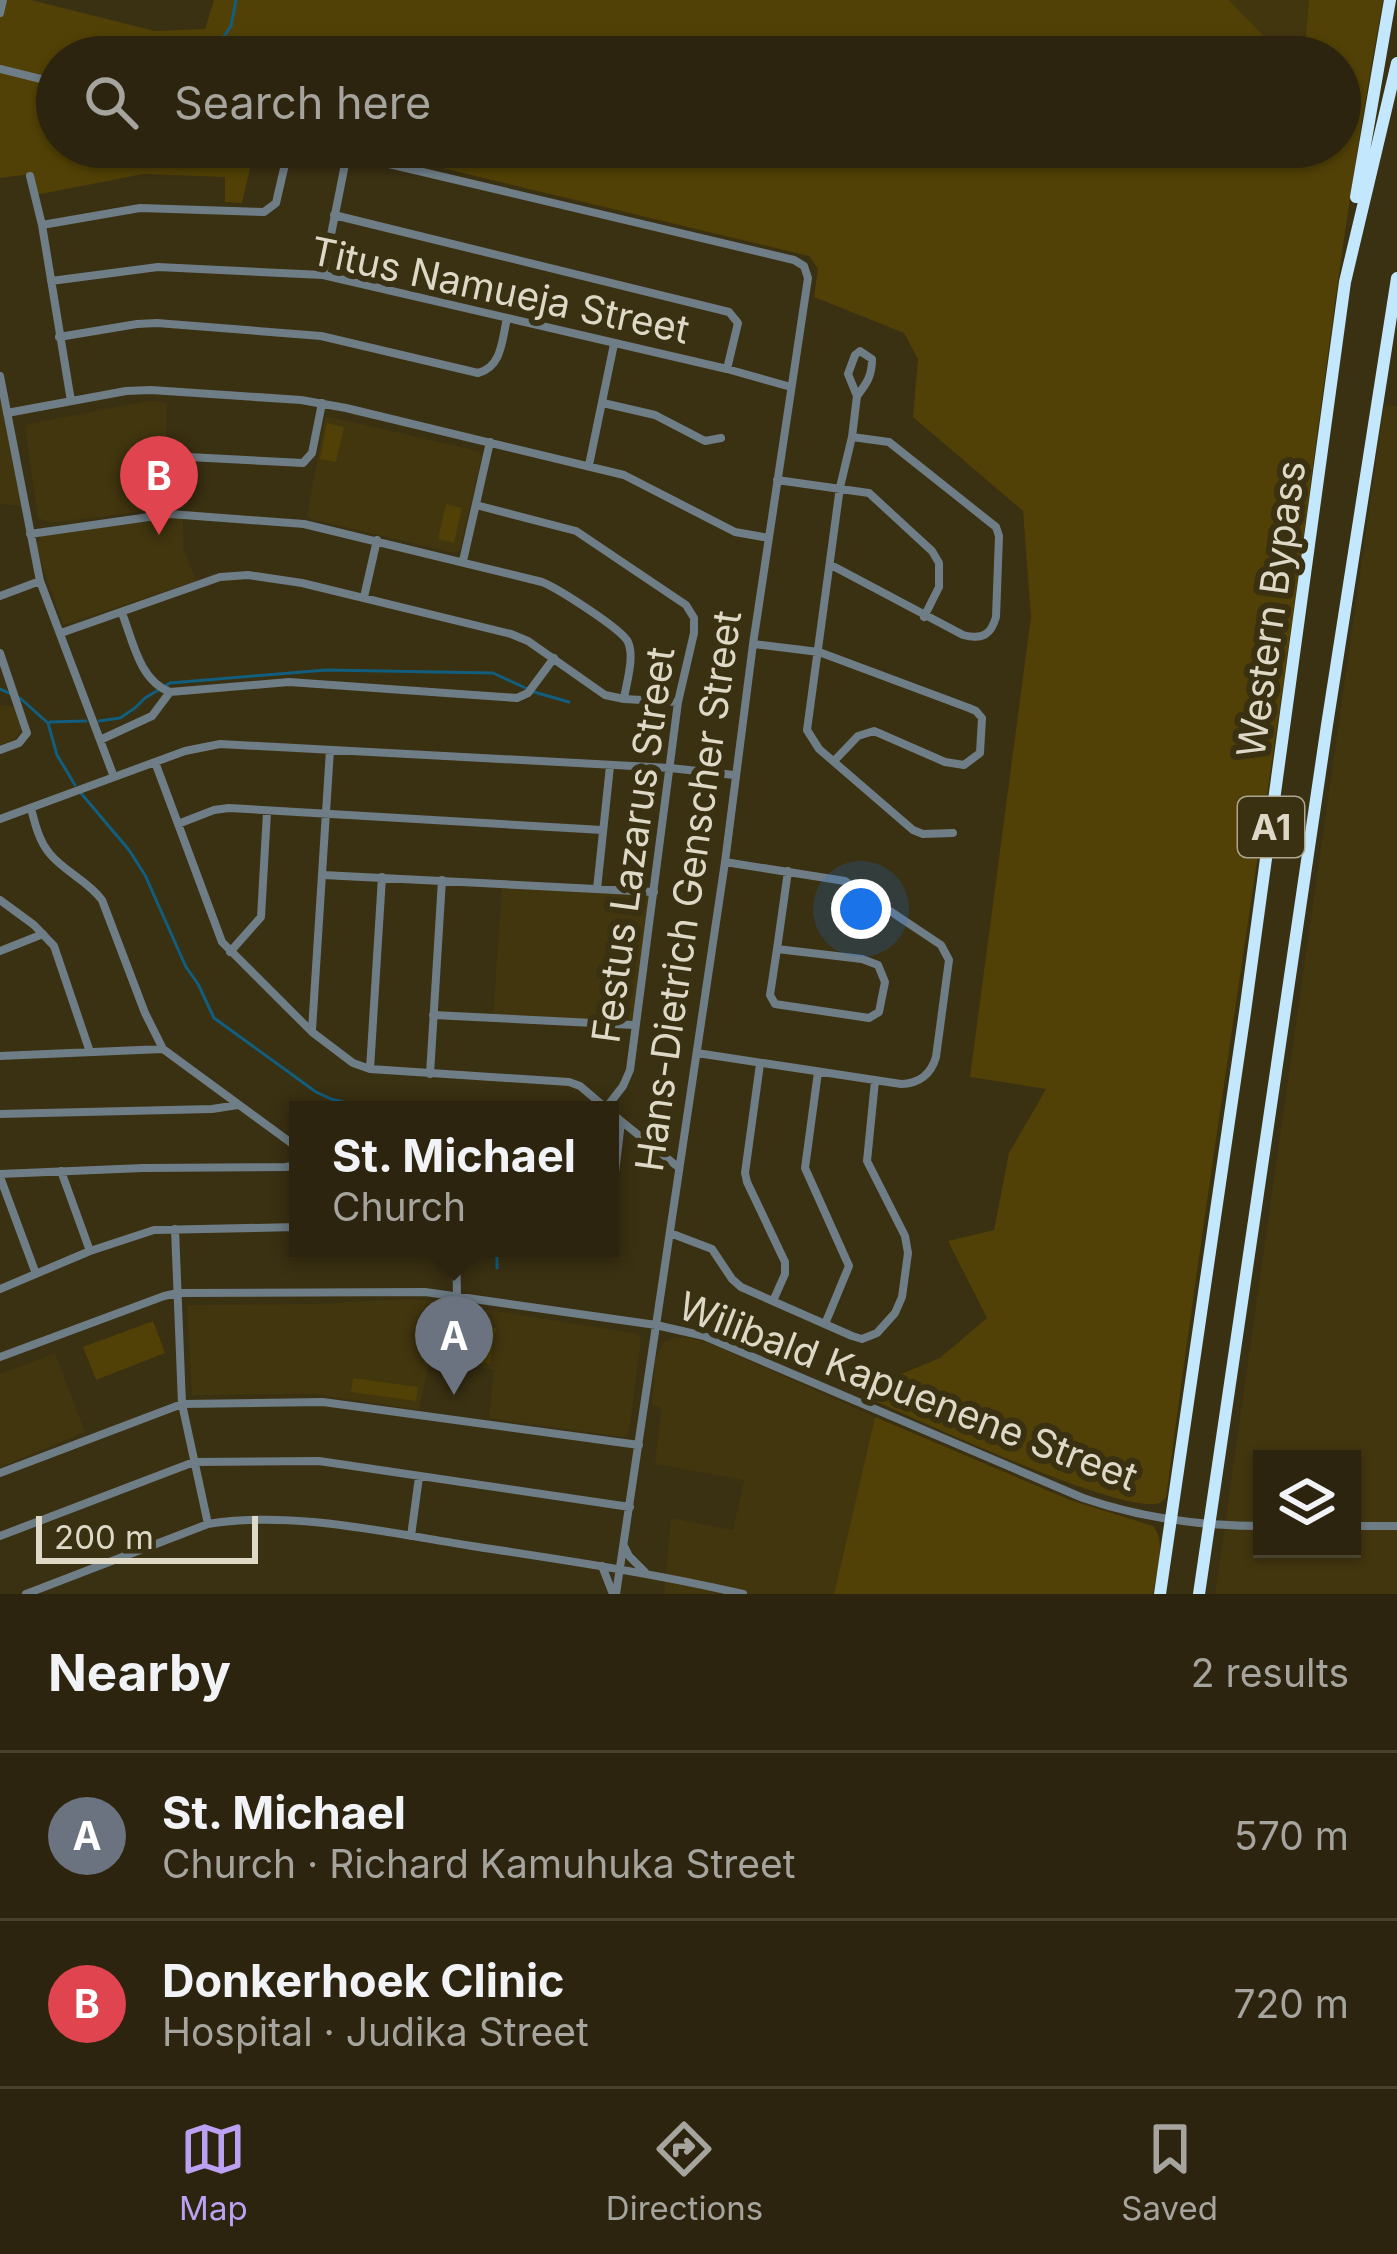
<!DOCTYPE html>
<meta charset="utf-8">
<style>
:root{--surface:#2c240e;--page:#38301c;--text:#f1f3f6;--muted:#a6a49e;--line:#48412e;--accent:#bca0f2}
body{margin:0;font-family:Inter,sans-serif;background:var(--page);color:var(--text)}
.controls{position:absolute;right:36px;bottom:36px;display:grid;overflow:hidden;border-radius:0px;box-shadow:0 3px 9px #0004}
.controls button{width:108px;height:108px;display:grid;place-items:center;padding:0;border:0;border-bottom:3px solid var(--line);background:var(--surface);color:var(--text);font:60px sans-serif}
.scale{position:absolute;left:36px;bottom:30px;width:222px;box-sizing:border-box;padding-left:12px;border:6px solid #ded9c7;border-top:0;font-size:33px;line-height:42px;white-space:nowrap;color:#ded9c7;-webkit-text-stroke:9px #3a3012;paint-order:stroke}
.you{position:absolute;left:861px;top:909px;width:42px;height:42px;margin:-30px;border:9px solid #fff;border-radius:50%;background:#1a73e8;box-shadow:0 0 0 18px #1a73e833}
.badge{display:grid;place-items:center;width:78px;height:78px;border-radius:50%;background:var(--accent);color:#fff;font-size:39px;font-weight:700}
.pin{position:absolute;translate:-50% -99px;filter:drop-shadow(0 3px 6px #0008)}
.pin::after{content:'';position:absolute;top:63px;width:42px;height:36px;background:inherit;clip-path:polygon(0 0,100% 0,50% 100%)}
.popup{position:absolute;left:289px;top:1101px;width:330px;height:156px;box-sizing:border-box;display:grid;place-content:center;border-radius:0px;background:var(--surface);filter:drop-shadow(0 3px 9px #0005);font-size:39px;white-space:nowrap;color:var(--muted)}
.popup b{font-size:45px;color:var(--text)}
.popup::after{content:'';position:absolute;left:50%;top:100%;margin-left:-24px;border:24px solid transparent;border-top-color:var(--surface)}
.list{margin:0;padding:0;list-style:none}
h2{display:flex;justify-content:space-between;align-items:center;height:156px;margin:0;padding:0 48px;font-size:51px}
h2 small{font-size:39px;font-weight:400;color:var(--muted)}
.list li{display:grid;grid-template-columns:78px 1fr auto;gap:36px;align-items:center;box-sizing:border-box;height:168px;padding:0 48px;border-top:3px solid var(--line)}
.list b{display:block;font-size:45px;white-space:nowrap}
.list p{margin:0;font-size:39px;white-space:nowrap;color:var(--muted)}
.list em{font-size:39px;font-style:normal;color:var(--muted)}
.icon{flex:none;width:66px;height:66px;fill:none;stroke:currentColor;stroke-width:2;stroke-linecap:round;stroke-linejoin:round}
.map{position:relative;flex:none;width:1397px;height:1594px;overflow:hidden}
.search{position:absolute;background:var(--surface);box-shadow:0 3px 9px #0004;left:36px;right:36px;top:36px;height:132px;display:flex;align-items:center;gap:30px;box-sizing:border-box;padding:0 42px;border-radius:66px;color:var(--muted);font-size:45px}
.sheet{height:492px;background:var(--surface)}
nav{display:flex;justify-content:space-around;align-items:center;box-sizing:border-box;height:168px;border-top:3px solid var(--line);background:var(--surface);font-size:33px;color:var(--muted)}
nav a{display:grid;justify-items:center;gap:6px}
nav .on{color:var(--accent)}
.map>svg:first-child{display:block}
.built{fill:#42360f;fill-rule:evenodd}
.green{fill:#514106}
.lines{fill:none;stroke-linecap:round;stroke-linejoin:round}
.stream{stroke:#115e7f;stroke-width:3}
.minor{stroke:#6f7d86;stroke-width:8}
.highway{stroke:#c3e8fd;stroke-width:12}
.labels{text-anchor:middle;stroke-width:12;stroke-linejoin:round;paint-order:stroke}
.shield{fill:#3a3012;stroke:#ada691;stroke-width:3}
.shield-label{font-size:36px;font-weight:bold;fill:#ded9c7}
.street-label{font-size:39px;fill:#ded9c7;stroke:#3a3012}
</style>
<div class="map">
<svg width="1397" height="1594" viewBox="0 0 1397 1594">
<rect width="100%" height="100%" fill="#3a3012"/>
<path class="built" d="M1229 0H1309L1304 57H1284Z
M0 388 21 506 0 504Z
M148 401 167 403 164 505 159 509 51 523 38 518 25 428 28 424Z
M1384 405 1397 406V1594H1215ZM1262 1459H1352V1549H1262Z
M330 417 479 451 482 456 460 550 454 553 311 519 307 515 325 418Z
M162 517 183 518V547L196 581 63 625 36 547 41 536Z
M0 705 15 707 21 730 15 739 0 745Z
M502 884 654 892 634 1025 493 1018Z
M407 1299 441 1302 638 1334 641 1340 629 1432 623 1437 489 1418 494 1370 430 1358 419 1410 315 1394 192 1395 187 1305 314 1304Z
M676 1337 695 1339 718 1347 875 1417 834 1594H664L671 1518 733 1530 744 1480 655 1464 661 1408 652 1405 655 1360 664 1342Z
M55 1353 85 1432 0 1467V1374Z"/>
<path class="green" d="M3 0H31L155 31 205 29 214 0H1229L1284 57H57V147H255L242 203 225 202V177L143 174 36 195 31 174 0 178V13Z
M1309 0H1383C1340 232 1315 466 1281 699 1242 965 1201 1231 1166 1498 1164 1499 1162 1502 1159 1503 1121 1517 884 1404 835 1383L894 1377 940 1358 987 1318 948 1241 994 1230 1009 1153 1046 1089 970 1077 1031 617 1023 511 913 417 918 359 904 333 814 297 818 269 809 256 354 147H1340V57H1304Z
M327 423 344 427 336 462 320 459Z
M143 455 162 456 160 491 140 490Z
M446 504 462 508 454 543 438 539Z
M153 1321 165 1353 96 1380 83 1347Z
M461 1323 496 1328 490 1364 456 1358Z
M353 1378 418 1387 416 1401 351 1392Z
M875 1417 1070 1500 1153 1526C1167 1542 1156 1574 1153 1594H834Z"/>
<g class="lines">
<path class="stream" d="M210 57 231 26 236 0
M0 689 11 694
M20 698 48 723 57 755 75 785
M99 721 120 718 135 708 145 698 170 683 326 670 493 673 534 692 569 702
M50 722 86 721
M80 792 129 850 145 875 186 967 198 984 214 1018 316 1092 331 1099 375 1110
M610 1128H614
M497 1268V1248"/>
<path class="minor" d="M0 13 3 0
M0 69 57 83
M317 147 794 260 804 266 808 278 753 644 725 862 616 1594
M30 176 42 225 71 401
M334 215 729 312 738 323 727 369
M42 225 140 208 264 212 276 203 289 147
M323 275 347 154
M51 281 158 267 323 275 727 369 791 387
M59 337 137 324 157 323 321 336 478 373C502 367 502 340 507 318
M0 376 40 581 114 777
M857 396C867 383 872 376 872 359L860 351 855 355 848 374 857 396 852 437 840 487 807 730 819 749 913 830 923 834 953 833
M603 403 655 415 705 441 721 438
M7 413 126 391 151 390 301 400 346 408 624 475 735 532 769 538
M589 465 614 344
M777 480 869 493 932 551 939 563V587L924 617
M476 505 576 531 686 605 694 618V633L678 702 630 1070 623 1086 606 1108
M170 514 171 468 176 460 188 457 303 463 312 453 322 403
M30 534 170 514 304 524 542 582C557 588 622 629 628 642 635 657 626 684 624 699
M463 561 490 442
M831 565 963 635C982 640 991 635 996 617L999 536 996 527 889 442 852 437
M0 596 40 581
M364 597 377 540
M122 613C133 641 139 680 170 692L289 682 517 698 528 693 554 658
M61 633 220 577 248 575 302 583 511 634 528 641 605 695 624 699 678 702
M753 644 819 652 969 708 976 711 982 718 980 753 964 765 945 762 874 731 858 736 834 761
M0 653 27 733 19 743 0 750
M100 740 152 716 170 692
M155 762 222 942 312 1032 353 1063 370 1069 569 1082 580 1086 607 1109
M31 808C35 824 39 841 50 854 65 872 88 881 102 900L145 1013 163 1049 298 1148
M0 819 185 751 220 744 670 768 734 775
M178 824 214 810 229 808 602 830
M323 875 654 892
M597 889 610 766
M0 900 34 925 54 946 90 1052
M777 949 862 959 878 965 885 982 879 1012 869 1018 775 1004 770 995Z
M777 949 788 871
M0 951 43 934
M230 952 261 917 267 812
M433 1015 634 1025
M312 1030 330 750
M697 1053 901 1084C919 1084 931 1074 936 1057L949 960 941 945 845 881 725 862
M0 1056 163 1049
M760 1064 745 1173 747 1182 785 1262V1274L773 1301
M370 1069 382 877
M818 1072 805 1168 849 1266 825 1324
M430 1074 442 880
M610 1112 678 1167
M0 1114 212 1109 238 1105
M61 1171 90 1251
M0 1174 143 1168 286 1167 291 1166 298 1157
M0 1177 36 1274
M610 1214 621 1122
M175 1229 182 1404 208 1524
M670 1233 712 1249 732 1279 741 1287 852 1336 862 1339 877 1333 895 1313 902 1297 908 1253 905 1236 867 1161 875 1081
M456 1248 457 1295
M568 1248H599
M0 1289 90 1251 154 1230 298 1227
M0 1357 164 1296 178 1293 425 1292 656 1325 704 1336 1083 1498C1141 1518 1201 1526 1262 1526
M0 1473 182 1404 323 1402 639 1445
M1352 1526H1397
M0 1536 194 1462 319 1461 630 1507
M411 1536 419 1477
M624 1546 629 1556 645 1572
M602 1566 613 1594
M26 1594 208 1524C292 1510 389 1533 472 1546 563 1560 653 1573 743 1594"/>
<path class="highway" d="M1356 197 1390 0
M1160 1594 1245 1012 1345 282 1397 63
M1199 1594 1327 725 1397 278"/>
</g>
<g class="labels">
<rect class="shield" x="1238" y="797" width="66" height="60" rx="9"/>
<g class="shield-label">
<text x="1271" y="840">A1</text>
</g>
<g class="street-label">
<text transform="translate(500 290) rotate(12)" y="14">Titus Namueja Street</text>
<text transform="translate(1271 609) rotate(-82)" y="14">Western Bypass</text>
<text transform="translate(633 845) rotate(-82)" y="14">Festus Lazarus Street</text>
<text transform="translate(688 891) rotate(-82)" y="14">Hans-Dietrich Genscher Street</text>
<text transform="translate(908 1391) rotate(21)" y="14">Wilibald Kapuenene Street</text>
</g>
</g>
</svg>
<div class="controls">
<button><svg class="icon" aria-label="layers" viewBox="0 0 24 24"><path d="M12 4l9 5-9 5-9-5zM3 14l9 5 9-5"/></svg></button>
</div>
<div class="scale">200 m</div>
<div class="you"></div>
<div class="pin badge" style="left:454px;top:1395px;background:#6b7280">A</div>
<div class="popup"><b>St. Michael</b>Church</div>
<div class="pin badge" style="left:159px;top:535px;background:#e0444e">B</div>
<div class="search"><svg class="icon" aria-label="search" viewBox="0 0 24 24"><circle cx="10" cy="10" r="6"/><path d="M15 15l6 6"/></svg>Search here</div>
</div>
<section class="sheet">
<h2>Nearby<small>2 results</small></h2>
<ul class="list">
<li><span class="badge" style="background:#6b7280">A</span><div><b>St. Michael</b><p>Church · Richard Kamuhuka Street</p></div><em>570 m</em></li>
<li><span class="badge" style="background:#e0444e">B</span><div><b>Donkerhoek Clinic</b><p>Hospital · Judika Street</p></div><em>720 m</em></li>
</ul>
</section>
<nav>
<a class="on"><svg class="icon" aria-label="map" viewBox="0 0 24 24"><path d="M3 6l6-2 6 2 6-2v14l-6 2-6-2-6 2zM9 4v14M15 6v14"/></svg>Map</a>
<a><svg class="icon" aria-label="directions" viewBox="0 0 24 24"><path d="M12 3l9 9-9 9-9-9zM9 14v-3h6M13 9l2 2-2 2"/></svg>Directions</a>
<a><svg class="icon" aria-label="saved" viewBox="0 0 24 24"><path d="M7 4h10v16l-5-4-5 4z"/></svg>Saved</a>
</nav>
